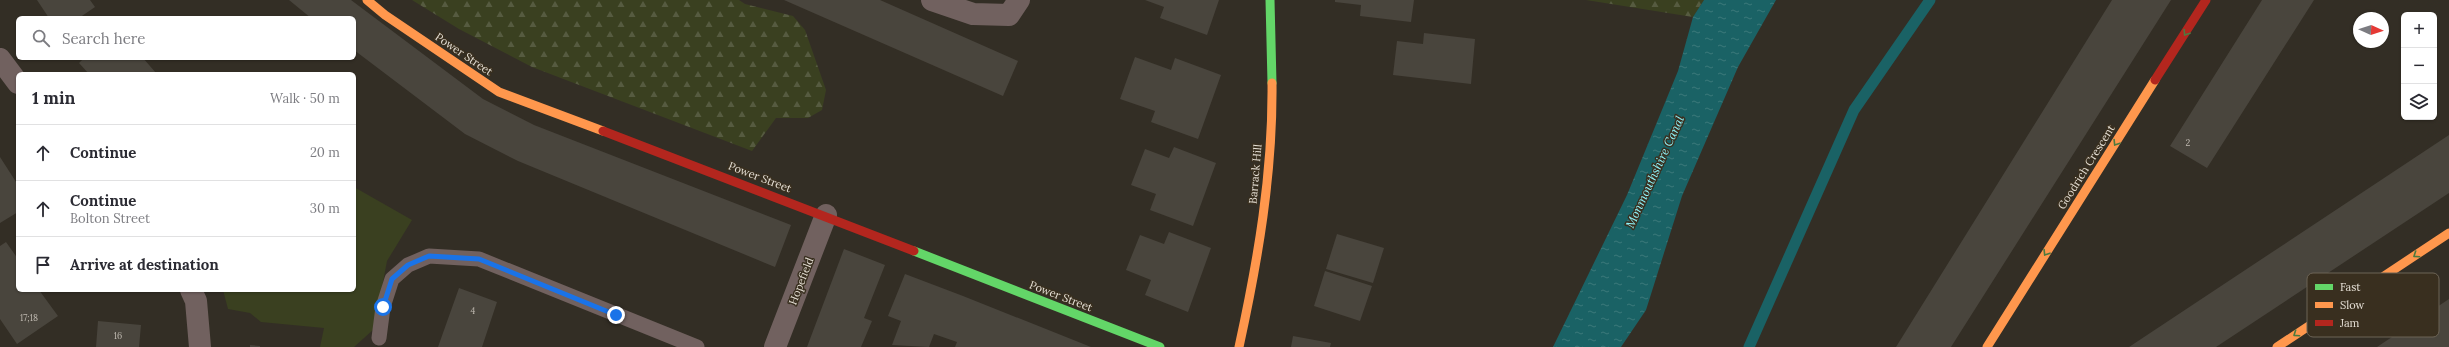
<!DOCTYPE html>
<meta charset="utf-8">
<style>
:root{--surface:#fff;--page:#f2f2f3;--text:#2b2b33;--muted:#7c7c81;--line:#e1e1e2}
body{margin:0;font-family:Lora,serif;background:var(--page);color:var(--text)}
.controls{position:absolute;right:12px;top:12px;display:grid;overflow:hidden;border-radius:6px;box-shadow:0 1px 3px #0004}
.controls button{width:36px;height:36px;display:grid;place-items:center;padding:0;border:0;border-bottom:1px solid var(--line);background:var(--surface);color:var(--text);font:20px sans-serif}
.compass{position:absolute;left:2353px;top:12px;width:36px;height:36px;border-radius:50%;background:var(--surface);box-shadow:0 1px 3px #0004;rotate:93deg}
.stop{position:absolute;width:12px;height:12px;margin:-9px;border:3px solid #1a73e8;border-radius:50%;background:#fff}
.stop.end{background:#1a73e8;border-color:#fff;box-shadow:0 1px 4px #0008}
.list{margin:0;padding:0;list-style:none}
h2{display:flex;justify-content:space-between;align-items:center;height:52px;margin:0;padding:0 16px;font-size:17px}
h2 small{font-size:13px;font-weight:400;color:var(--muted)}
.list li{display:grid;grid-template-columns:26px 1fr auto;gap:12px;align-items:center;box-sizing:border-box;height:56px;padding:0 16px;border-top:1px solid var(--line)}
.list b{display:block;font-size:15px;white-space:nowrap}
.list p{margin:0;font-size:13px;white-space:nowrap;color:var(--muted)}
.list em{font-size:13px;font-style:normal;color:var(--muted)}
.icon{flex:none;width:22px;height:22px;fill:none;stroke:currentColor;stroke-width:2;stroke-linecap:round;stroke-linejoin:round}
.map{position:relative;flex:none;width:2449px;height:347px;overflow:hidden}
.search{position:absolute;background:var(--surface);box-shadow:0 1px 3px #0004;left:16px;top:16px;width:340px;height:44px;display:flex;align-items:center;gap:10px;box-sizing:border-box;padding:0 14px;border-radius:6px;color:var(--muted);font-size:15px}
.panel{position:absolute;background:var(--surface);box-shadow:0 1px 3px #0004;left:16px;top:72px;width:340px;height:220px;border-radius:6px}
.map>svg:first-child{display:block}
.grass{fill:#3a4020}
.forest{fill:url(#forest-firs)}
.water{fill:url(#water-ripples)}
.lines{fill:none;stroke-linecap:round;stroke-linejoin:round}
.stream{stroke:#1a6265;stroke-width:11}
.building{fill:#49453d}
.lane{stroke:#71615f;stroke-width:15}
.street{stroke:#71615f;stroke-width:22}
.fast{stroke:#63d668;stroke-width:9}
.slow{stroke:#ff974d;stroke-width:9}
.jam{stroke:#b3261e;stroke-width:9}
.oneway{stroke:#4c7a40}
.route{stroke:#1a73e8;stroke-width:5}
.labels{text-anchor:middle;stroke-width:3;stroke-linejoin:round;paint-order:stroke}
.number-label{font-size:9px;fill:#bfb9b0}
.street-label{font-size:11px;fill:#e6e0d6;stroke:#392f1f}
.water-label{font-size:12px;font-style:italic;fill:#8ef5fb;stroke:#392f1f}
.key{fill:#392f1f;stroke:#6d6456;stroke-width:1}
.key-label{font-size:11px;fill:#e6e0d6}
</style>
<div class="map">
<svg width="2449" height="347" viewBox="0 0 2449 347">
<defs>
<pattern id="forest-firs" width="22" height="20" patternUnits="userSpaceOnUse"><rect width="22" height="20" fill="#3a4020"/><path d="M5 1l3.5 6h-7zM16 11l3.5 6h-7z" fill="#565b40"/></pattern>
<pattern id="water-ripples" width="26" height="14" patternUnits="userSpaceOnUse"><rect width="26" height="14" fill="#1a6265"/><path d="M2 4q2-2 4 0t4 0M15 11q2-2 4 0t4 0" fill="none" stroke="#3b787a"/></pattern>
</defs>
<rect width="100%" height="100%" fill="#332e25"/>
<path class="grass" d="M354 187 412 220 387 261 374 329 354 347H320L324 328 261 322 250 313 228 309 223 290H354Z"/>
<path class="forest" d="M412 0H739L745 4 793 16 805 30 826 90 822 110 808 118H776L752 151 532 67 459 29Z
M1586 0H1704L1693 17Z"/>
<path class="water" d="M1704 0H1776L1738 67 1682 196 1646 310 1621 347H1553L1627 195 1678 71 1693 17Z"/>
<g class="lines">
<path class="stream" d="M1749 347 1854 110 1930 0"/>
</g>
<path class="building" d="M37 0H90L95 7 79 18H49Z
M289 0H351L483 99 534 125 791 225 775 267 518 161 465 134 354 50V18H311Z
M784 0H880L1018 61 1003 96Z
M1145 0H1219L1207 35 1160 18 1164 7Z
M1335 0H1414L1411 22 1360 16 1361 5 1335 2Z
M2112 0H2171L1951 347H1896Z
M2262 0H2314L2207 168 2170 146Z
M1424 33 1475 39 1471 84 1393 75 1397 41 1423 44Z
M1135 57 1171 70 1175 58 1221 75 1198 139 1151 122 1155 111 1120 99Z
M84 58H143L156 73 89 74 79 63Z
M2449 135V193L2216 347H2129Z
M1174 147 1216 163 1193 226 1150 210 1156 194 1131 185 1145 149 1169 158Z
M0 157 18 185V212L0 223Z
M1169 232 1211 248 1188 312 1145 295 1151 280 1126 270 1140 235 1164 244Z
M1337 234 1384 248 1373 283 1326 269Z
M6 242 18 259V290H39L58 316 17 344 0 319V246Z
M844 249 885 265 864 318 872 321 861 347H807Z
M1325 271 1372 286 1360 321 1314 306Z
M905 274 963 296 1091 347H955L957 342 934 334 929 347 892 345 901 321 888 316Z
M459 288 497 302 482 347H438Z
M2449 299V347H2377Z
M98 321 141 325 139 347H96Z
M1293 336 1331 343 1330 347H1291Z
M250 345 260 346V347H250Z"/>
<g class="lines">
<path class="lane" d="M379 338 383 307 392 279 408 265 429 256 479 259 697 347"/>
<path class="street" d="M932 0 973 14 1009 15 1019 0
M0 59 18 83
M191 290 196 301 200 347
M775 347 826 215"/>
<path class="fast" d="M1270 0 1272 83
M914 251 1160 347"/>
<path class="slow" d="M367 0 385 15 499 92 603 131
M1239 347C1258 260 1273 173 1272 83
M1987 347 2155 80
M2277 347 2449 233"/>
<path class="jam" d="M2155 80 2206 0
M603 131 914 251"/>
</g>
<defs><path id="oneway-chevron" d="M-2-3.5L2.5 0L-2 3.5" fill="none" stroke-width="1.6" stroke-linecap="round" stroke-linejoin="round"/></defs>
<g class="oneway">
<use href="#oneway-chevron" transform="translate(2186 33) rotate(122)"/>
<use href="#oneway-chevron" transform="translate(2116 143) rotate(122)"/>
<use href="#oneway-chevron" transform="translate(2046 253) rotate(122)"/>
<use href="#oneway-chevron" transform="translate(2416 255) rotate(146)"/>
<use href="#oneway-chevron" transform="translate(2296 334) rotate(146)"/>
</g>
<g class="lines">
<path class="route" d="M383 307 392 279 408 265 429 256 479 259 616 315"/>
</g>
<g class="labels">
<g class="number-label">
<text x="2188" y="146">2</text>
<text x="473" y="314">4</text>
<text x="29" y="321">17;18</text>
<text x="118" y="339">16</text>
</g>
<g class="street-label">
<text transform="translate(464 54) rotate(34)" y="4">Power Street</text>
<text transform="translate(2086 167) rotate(-58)" y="4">Goodrich Crescent</text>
<text transform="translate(1255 174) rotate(-85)" y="4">Barrack Hill</text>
<text transform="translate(760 177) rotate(21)" y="4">Power Street</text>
<text transform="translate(801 281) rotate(-69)" y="4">Hopefield</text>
<text transform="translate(1061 296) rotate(21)" y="4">Power Street</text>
</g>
<g class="water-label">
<text transform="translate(1655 172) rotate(-65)" y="4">Monmouthshire Canal</text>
</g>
</g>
<rect x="2307" y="273" width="132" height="64" rx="6" class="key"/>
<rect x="2315" y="284" width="18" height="6" fill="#63d668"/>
<rect x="2315" y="302" width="18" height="6" fill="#ff974d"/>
<rect x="2315" y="320" width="18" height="6" fill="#b3261e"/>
<g class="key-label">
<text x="2340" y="291">Fast</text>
<text x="2340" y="309">Slow</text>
<text x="2340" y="327">Jam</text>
</g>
</svg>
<div class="controls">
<button>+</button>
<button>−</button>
<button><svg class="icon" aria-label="layers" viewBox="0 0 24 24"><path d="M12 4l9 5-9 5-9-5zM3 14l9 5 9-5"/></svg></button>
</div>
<svg class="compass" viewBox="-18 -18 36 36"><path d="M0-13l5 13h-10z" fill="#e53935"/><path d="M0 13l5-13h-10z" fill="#7c7c81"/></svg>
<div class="stop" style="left:383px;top:307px"></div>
<div class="stop end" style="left:616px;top:315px"></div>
<div class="search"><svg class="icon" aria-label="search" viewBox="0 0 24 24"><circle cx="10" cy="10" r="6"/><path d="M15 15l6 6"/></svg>Search here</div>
<section class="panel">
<h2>1 min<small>Walk · 50 m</small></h2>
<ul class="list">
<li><svg class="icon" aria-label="ahead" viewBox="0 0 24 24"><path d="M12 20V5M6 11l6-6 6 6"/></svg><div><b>Continue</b></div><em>20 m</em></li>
<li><svg class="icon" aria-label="ahead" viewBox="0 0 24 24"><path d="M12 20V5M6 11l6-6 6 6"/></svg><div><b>Continue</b><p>Bolton Street</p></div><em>30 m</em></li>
<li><svg class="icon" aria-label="arrive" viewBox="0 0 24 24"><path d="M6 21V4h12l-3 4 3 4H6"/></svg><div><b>Arrive at destination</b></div></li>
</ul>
</section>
</div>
